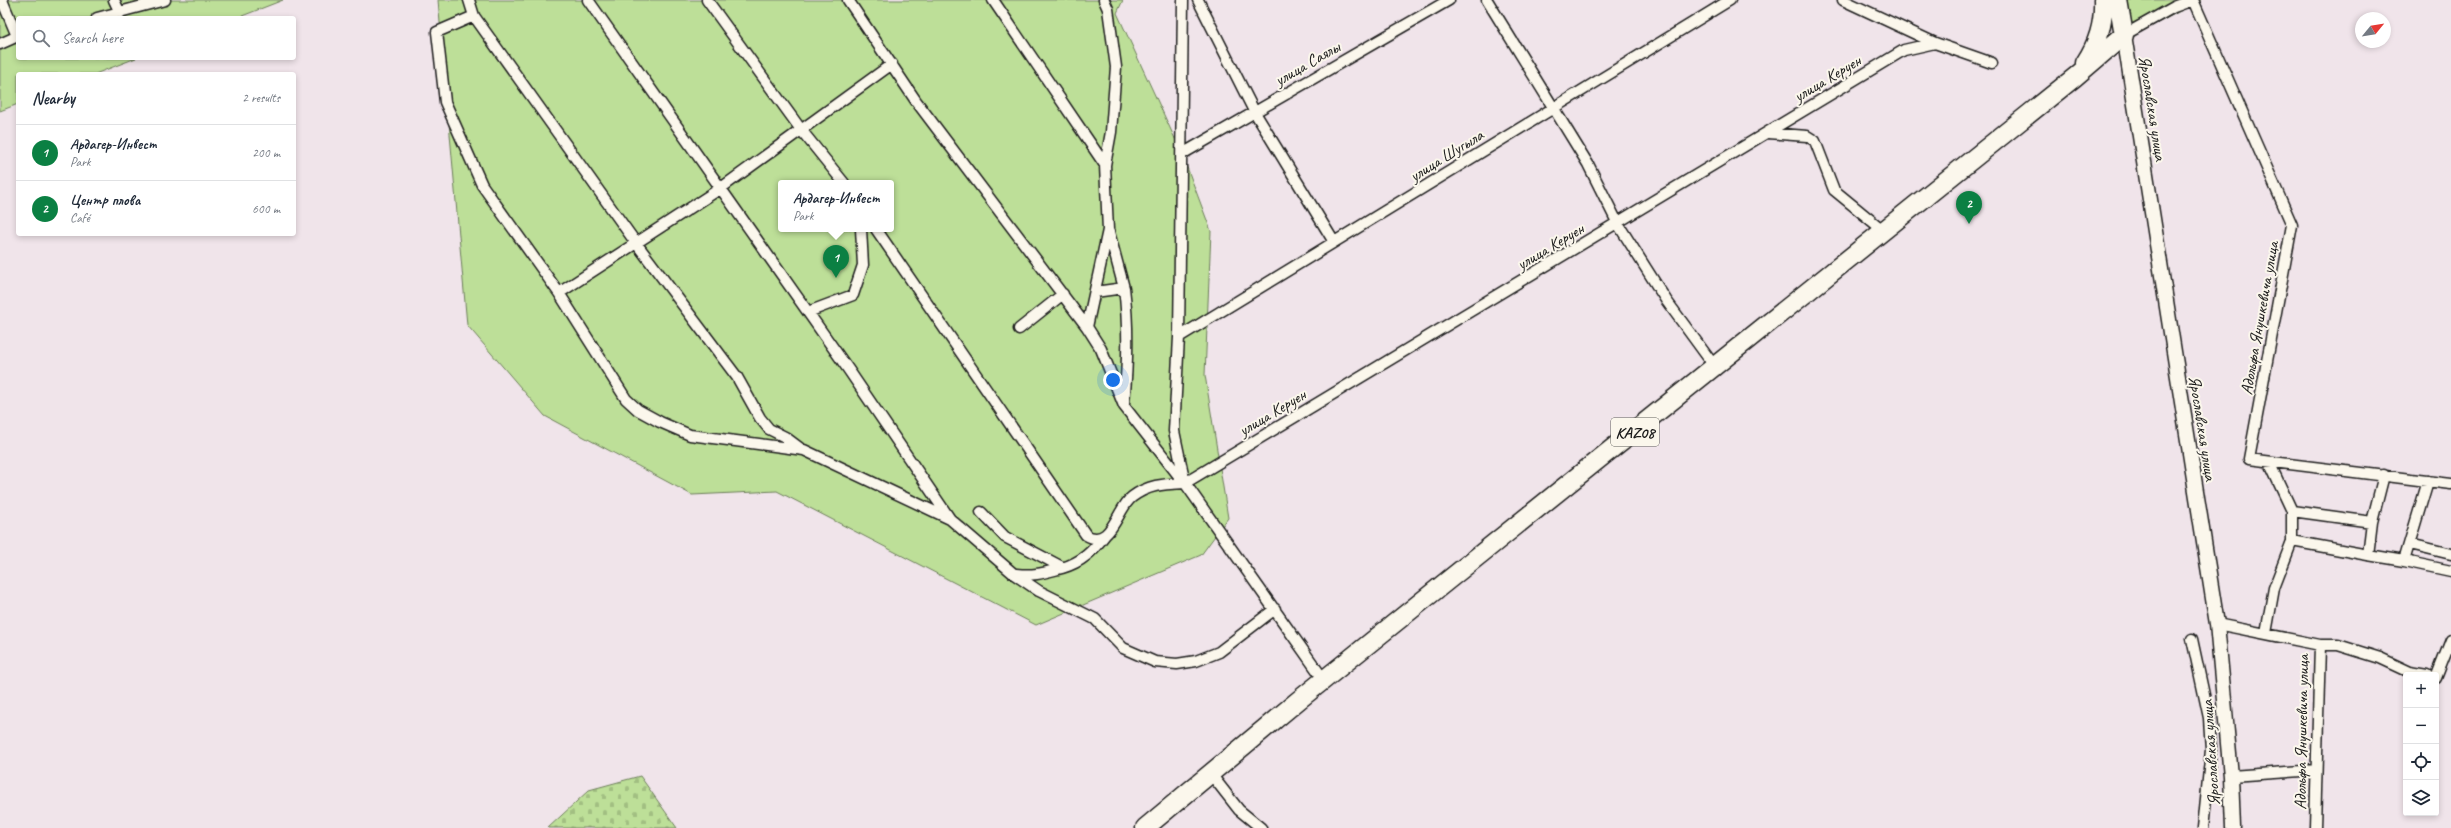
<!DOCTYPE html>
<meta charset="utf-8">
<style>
:root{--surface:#fff;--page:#f2f2f3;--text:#1f2937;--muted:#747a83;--line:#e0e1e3;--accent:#0b8043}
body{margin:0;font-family:Caveat,sans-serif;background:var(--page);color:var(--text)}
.controls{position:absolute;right:12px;bottom:12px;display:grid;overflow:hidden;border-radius:4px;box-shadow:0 2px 6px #0003}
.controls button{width:36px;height:36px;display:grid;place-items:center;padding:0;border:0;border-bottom:1px solid var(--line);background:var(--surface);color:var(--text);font:20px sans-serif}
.compass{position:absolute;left:2355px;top:12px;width:36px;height:36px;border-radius:50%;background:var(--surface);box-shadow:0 2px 6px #0003;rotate:60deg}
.you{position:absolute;left:1113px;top:380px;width:14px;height:14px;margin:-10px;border:3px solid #fff;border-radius:50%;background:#1a73e8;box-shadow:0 0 0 6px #1a73e833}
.badge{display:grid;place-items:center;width:26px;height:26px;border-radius:50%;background:var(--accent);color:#fff;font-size:13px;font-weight:700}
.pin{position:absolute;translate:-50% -33px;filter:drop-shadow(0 1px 2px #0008)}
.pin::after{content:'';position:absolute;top:21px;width:14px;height:12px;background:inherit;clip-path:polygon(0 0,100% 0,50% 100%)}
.popup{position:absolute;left:778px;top:180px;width:116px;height:52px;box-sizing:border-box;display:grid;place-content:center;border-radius:4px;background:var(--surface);filter:drop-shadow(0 1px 3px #0005);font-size:13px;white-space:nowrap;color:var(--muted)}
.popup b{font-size:15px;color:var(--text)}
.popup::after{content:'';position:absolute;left:50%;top:100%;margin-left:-8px;border:8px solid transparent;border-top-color:var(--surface)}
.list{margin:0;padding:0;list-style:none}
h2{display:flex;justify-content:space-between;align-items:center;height:52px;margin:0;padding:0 16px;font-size:17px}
h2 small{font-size:13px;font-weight:400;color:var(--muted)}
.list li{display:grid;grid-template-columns:26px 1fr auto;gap:12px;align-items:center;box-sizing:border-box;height:56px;padding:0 16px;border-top:1px solid var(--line)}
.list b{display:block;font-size:15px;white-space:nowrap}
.list p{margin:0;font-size:13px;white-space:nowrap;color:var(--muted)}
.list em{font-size:13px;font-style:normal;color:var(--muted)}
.icon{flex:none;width:22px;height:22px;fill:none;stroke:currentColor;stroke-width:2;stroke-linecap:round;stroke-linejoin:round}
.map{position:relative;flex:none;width:2451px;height:828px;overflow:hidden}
.search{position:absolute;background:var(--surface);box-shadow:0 2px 6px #0003;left:16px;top:16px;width:280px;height:44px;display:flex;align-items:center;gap:10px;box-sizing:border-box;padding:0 14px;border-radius:4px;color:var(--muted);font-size:15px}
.panel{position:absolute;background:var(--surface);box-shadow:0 2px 6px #0003;left:16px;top:72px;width:280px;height:164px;border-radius:4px}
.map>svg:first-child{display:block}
.cemetery{fill:url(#cemetery-stones);stroke:#6c7e5a}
.green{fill:#bddf98;stroke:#6c7e5a;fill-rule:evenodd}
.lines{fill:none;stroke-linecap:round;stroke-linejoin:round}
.street-casing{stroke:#1c1c1c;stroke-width:13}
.secondary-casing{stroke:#1c1c1c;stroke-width:17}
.highway-casing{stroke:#1c1c1c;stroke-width:21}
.street{stroke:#fbf7ec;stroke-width:10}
.secondary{stroke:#fbf7ec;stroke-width:14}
.highway{stroke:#fbf7ec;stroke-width:18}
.labels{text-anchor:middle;stroke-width:4;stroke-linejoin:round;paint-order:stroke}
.shield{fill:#fbf7ec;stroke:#5f5e5a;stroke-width:1}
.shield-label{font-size:16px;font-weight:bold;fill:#1c1c1c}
.street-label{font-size:17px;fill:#1c1c1c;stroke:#fbf7ec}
</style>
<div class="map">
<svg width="2451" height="828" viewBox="0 0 2451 828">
<defs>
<pattern id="cemetery-stones" width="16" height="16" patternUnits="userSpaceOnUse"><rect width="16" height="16" fill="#bddf98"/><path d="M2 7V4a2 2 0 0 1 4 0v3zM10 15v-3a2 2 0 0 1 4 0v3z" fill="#a2bf82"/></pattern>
</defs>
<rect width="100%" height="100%" fill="#f0e4ea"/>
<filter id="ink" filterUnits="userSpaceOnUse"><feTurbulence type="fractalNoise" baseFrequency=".025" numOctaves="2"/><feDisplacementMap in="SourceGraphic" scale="8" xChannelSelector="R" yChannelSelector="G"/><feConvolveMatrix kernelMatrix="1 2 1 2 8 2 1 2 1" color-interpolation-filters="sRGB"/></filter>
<g filter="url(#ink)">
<path class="cemetery" d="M640 776 677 828H548L589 790Z"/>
<path class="green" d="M0 0H283L237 18H18V58H136L95 74H18V104L0 111Z
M438 0H1123L1117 13 1182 154 1211 231 1205 375 1228 518 1201 555 1036 625 777 491 692 495 545 416 467 325ZM781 183H891V229H781Z
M2125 0H2201L2131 37Z"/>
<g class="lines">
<g class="street-casing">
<path id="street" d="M2 0 17 36
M114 0 120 13
M469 0 474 16 636 243 737 377 760 418 769 429 785 437 801 449
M588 0 848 369 950 519 1014 574 1039 591 1095 619 1123 648 1155 662 1177 664 1196 661 1219 652 1275 609
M707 0 802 131 844 183
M848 0 916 101 1087 327 1101 349 1124 406 1182 480
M993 0 1105 165
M1183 0 1179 337 1174 431 1185 483 1324 680
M1198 0 1254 111 1334 242
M1487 0 1588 164 1618 224 1666 300 1715 367
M1843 0 1935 43 1992 63
M2193 0 2292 225 2249 459 2451 484
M474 16 437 32 445 102 482 185 559 293 626 399 638 410 660 422 690 435 804 450 950 519
M97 18 165 0
M2124 35 2174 7 2193 0
M0 44 18 36
M1768 133 1807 136 1815 141 1834 190 1884 231
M1182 154 1449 0
M876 229 1086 535C1111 550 1117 508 1132 497 1149 484 1165 484 1185 483L1904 50 1935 43
M1109 232 1124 288
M1095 292 1124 288C1129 327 1128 363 1124 403
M559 293 721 188 892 64
M808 312 853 295 863 265 861 229
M1087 327 1108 230 1105 165 1111 132 1116 67 1108 9 1104 0
M1019 329 1063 294
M1179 337 1730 0
M2269 462 2292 511V541L2368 555
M2384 475 2372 522 2368 555 2404 561
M2428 481 2404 561 2451 571
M2292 511 2372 522
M981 512 1005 537 1062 567
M2410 544 2451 554
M1016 574C1036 576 1043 573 1062 568 1082 562 1092 552 1105 535
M2217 624 2320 645 2315 828
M2266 633 2274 588 2292 541
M2192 639 2209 718 2211 750 2203 828
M2320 645H2338L2380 658 2410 672 2428 675
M2436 678 2451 640
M1210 773 1239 810 1261 828
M2231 776 2316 770"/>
</g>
<g class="secondary-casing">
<path id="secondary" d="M2124 35 2217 624 2231 776 2233 828"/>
</g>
<g class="highway-casing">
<path id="highway" d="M2085 63C2098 43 2104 24 2103 0
M1145 828 1300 699 2075 77 2124 35 2118 0"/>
</g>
<use href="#street" class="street"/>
<use href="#secondary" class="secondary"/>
<use href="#highway" class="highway"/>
</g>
</g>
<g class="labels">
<rect class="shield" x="1611" y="418" width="48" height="28" rx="3"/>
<g class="shield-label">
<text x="1635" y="438">KAZ08</text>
</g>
<g class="street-label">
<text transform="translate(1307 63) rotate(-30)" y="6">улица Саялы</text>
<text transform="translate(1827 78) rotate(-31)" y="6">улица Керуен</text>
<text transform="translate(2153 108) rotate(81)" y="6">Ярославская улица</text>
<text transform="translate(1446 155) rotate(-32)" y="6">улица Шугыла</text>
<text transform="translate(1550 246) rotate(-31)" y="6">улица Керуен</text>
<text transform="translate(2259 318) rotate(-80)" y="6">Адольфа Янушкевича улица</text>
<text transform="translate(1272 412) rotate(-31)" y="6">улица Керуен</text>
<text transform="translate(2203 428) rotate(81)" y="6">Ярославская улица</text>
<text transform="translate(2301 732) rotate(-89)" y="6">Адольфа Янушкевича улица</text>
<text transform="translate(2210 753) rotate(-94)" y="6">Ярославская улица</text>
</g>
</g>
</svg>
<div class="controls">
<button>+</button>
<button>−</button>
<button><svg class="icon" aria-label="locate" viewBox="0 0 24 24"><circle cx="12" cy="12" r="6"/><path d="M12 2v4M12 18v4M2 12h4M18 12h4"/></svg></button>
<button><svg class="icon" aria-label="layers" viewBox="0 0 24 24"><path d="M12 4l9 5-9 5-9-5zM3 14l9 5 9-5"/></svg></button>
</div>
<svg class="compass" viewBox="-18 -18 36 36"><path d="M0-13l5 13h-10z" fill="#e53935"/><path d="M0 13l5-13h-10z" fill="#747a83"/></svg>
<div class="you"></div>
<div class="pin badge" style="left:836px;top:278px">1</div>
<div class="popup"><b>Ардагер-Инвест</b>Park</div>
<div class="pin badge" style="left:1969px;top:224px">2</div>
<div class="search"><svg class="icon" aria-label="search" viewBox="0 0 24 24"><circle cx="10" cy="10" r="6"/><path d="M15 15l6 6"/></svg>Search here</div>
<section class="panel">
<h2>Nearby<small>2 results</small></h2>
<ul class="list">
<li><span class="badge">1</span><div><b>Ардагер-Инвест</b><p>Park</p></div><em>200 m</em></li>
<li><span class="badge">2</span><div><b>Центр плова</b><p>Café</p></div><em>600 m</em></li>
</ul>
</section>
</div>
